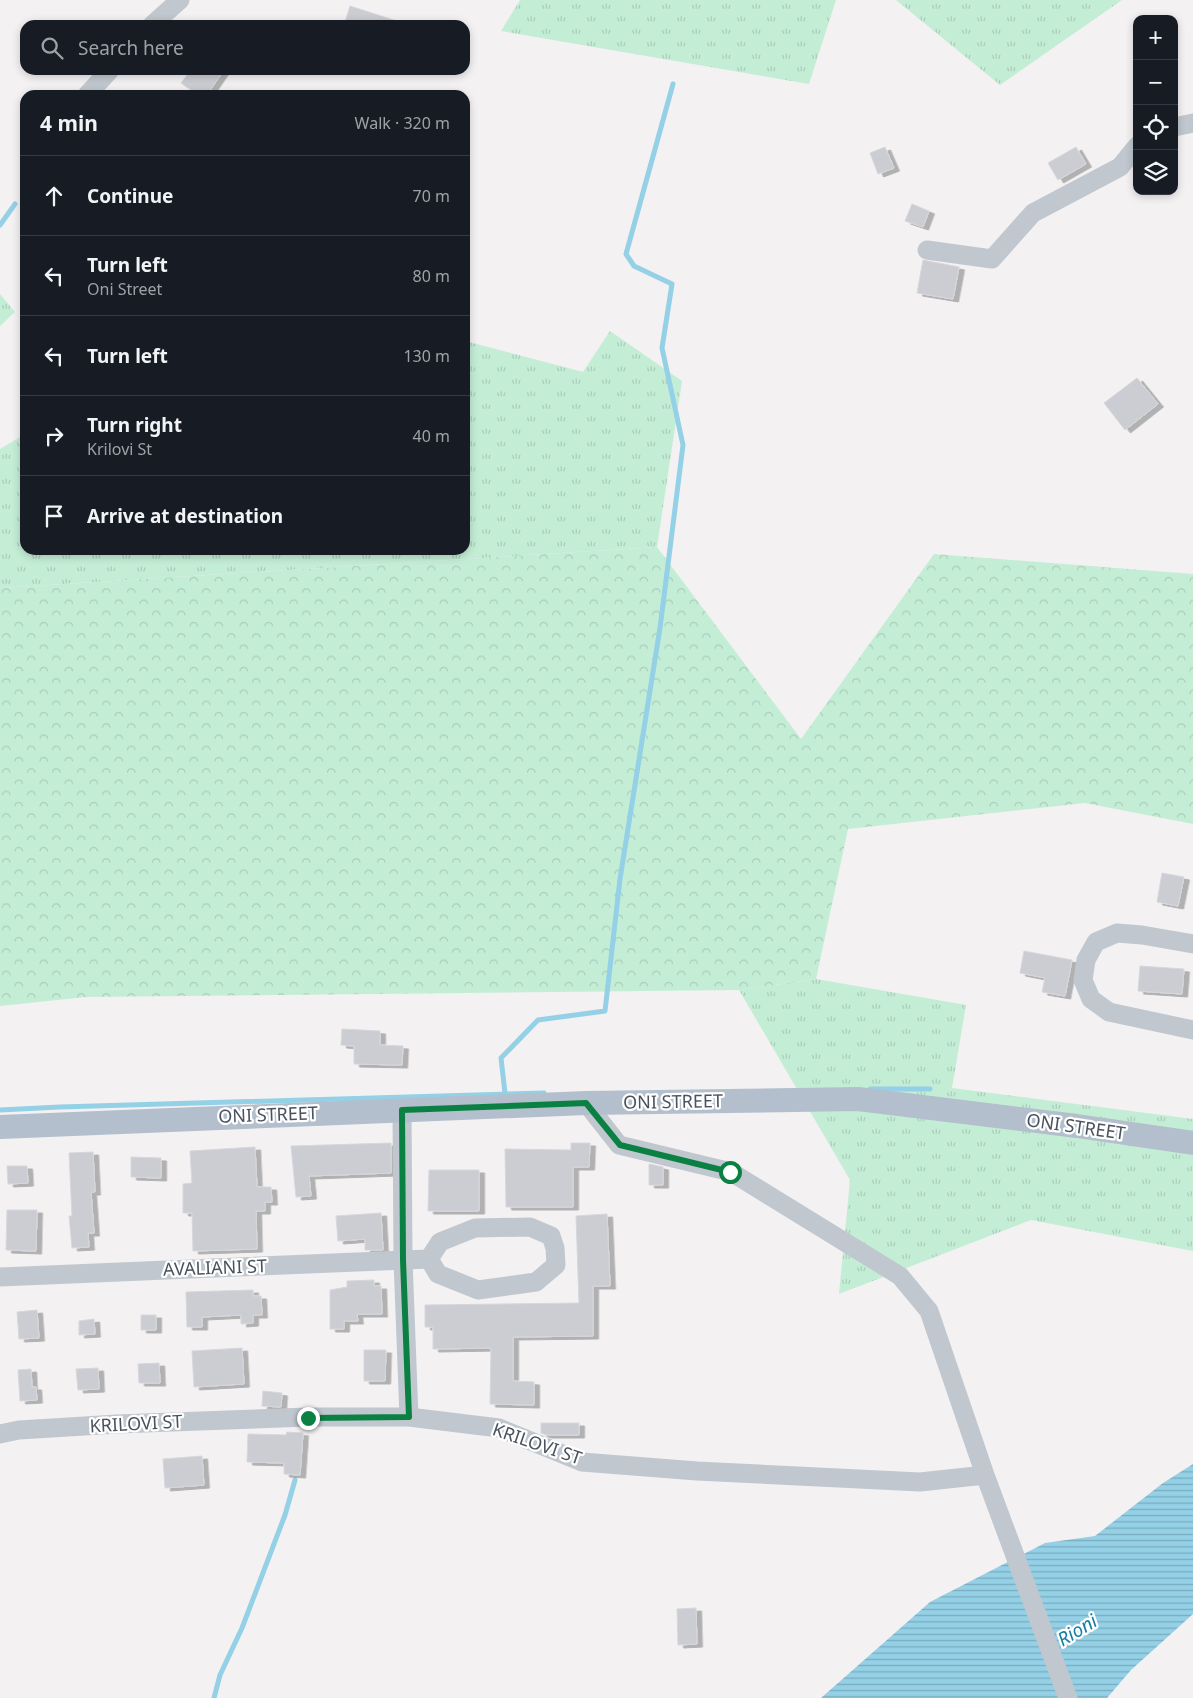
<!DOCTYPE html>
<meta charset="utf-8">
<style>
:root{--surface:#171b24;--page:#20242c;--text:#f1f3f6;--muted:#9ea1a6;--line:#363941}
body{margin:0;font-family:"Noto Sans",sans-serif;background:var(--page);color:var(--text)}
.controls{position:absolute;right:15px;top:15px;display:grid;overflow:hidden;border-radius:10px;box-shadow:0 2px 8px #0003}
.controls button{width:45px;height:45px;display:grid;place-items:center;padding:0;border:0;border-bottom:1px solid var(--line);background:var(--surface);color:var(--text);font:25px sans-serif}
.stop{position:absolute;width:15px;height:15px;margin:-11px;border:4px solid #0b8043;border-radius:50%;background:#fff}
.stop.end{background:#0b8043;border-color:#fff;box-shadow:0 1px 5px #0008}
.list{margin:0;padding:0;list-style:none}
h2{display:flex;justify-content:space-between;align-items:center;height:65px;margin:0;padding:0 20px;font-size:21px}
h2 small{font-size:16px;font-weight:400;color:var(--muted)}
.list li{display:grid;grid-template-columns:32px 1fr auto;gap:15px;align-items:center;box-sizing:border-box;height:80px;padding:0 20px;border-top:1px solid var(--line)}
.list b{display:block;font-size:19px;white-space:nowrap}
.list p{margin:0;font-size:16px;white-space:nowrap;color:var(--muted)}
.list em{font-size:16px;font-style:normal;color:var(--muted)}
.icon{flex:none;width:28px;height:28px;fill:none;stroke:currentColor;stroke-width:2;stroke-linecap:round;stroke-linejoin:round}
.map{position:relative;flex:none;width:1193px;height:1698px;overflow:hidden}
.search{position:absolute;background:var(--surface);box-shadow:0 2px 8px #0003;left:20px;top:20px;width:450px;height:55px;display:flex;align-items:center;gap:12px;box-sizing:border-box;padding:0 18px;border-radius:15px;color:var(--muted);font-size:19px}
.panel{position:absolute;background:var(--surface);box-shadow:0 2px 8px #0003;left:20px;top:90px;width:450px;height:465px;border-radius:15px}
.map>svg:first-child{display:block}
.grass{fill:url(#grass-tufts)}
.forest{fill:url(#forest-crowns)}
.water{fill:url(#water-rules)}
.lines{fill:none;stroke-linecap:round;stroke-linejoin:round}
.stream{stroke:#94d0e6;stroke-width:5}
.building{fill:#cbcdd3;stroke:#d6d7dc;filter:url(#shadow)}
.minor{stroke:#c0c7ce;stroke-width:19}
.major{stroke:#b3bfcd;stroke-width:24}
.route{stroke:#0b8043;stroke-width:6}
.labels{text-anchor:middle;stroke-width:4.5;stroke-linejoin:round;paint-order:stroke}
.street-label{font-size:18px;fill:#4a535d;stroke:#fff}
.water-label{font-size:19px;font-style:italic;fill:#177ea3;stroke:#fff}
</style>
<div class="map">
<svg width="1193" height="1698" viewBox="0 0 1193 1698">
<defs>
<pattern id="grass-tufts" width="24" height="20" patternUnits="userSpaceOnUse" patternTransform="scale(1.25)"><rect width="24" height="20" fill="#c4edd6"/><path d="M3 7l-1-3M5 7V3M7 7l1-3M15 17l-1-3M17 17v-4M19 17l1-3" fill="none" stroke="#aacdba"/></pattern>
<pattern id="forest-crowns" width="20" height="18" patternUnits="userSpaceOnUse" patternTransform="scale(1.25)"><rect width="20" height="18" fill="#c4edd6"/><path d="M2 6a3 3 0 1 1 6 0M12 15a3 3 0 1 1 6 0" fill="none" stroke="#aacdba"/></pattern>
<pattern id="water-rules" width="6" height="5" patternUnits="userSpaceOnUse" patternTransform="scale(1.25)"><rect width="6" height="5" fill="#94d0e6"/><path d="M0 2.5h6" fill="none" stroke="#7babbe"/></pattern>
<filter id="shadow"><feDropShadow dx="5.5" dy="3" stdDeviation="0" flood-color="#0004"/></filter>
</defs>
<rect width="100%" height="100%" fill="#f3f1f1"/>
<path class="grass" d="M520 0H836L809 84 501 31Z
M896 0H1122L1000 85Z
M0 294 15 312 0 326Z
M610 331 682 381 657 547 0 588V449L25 434V550H465V341L583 372Z
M816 979 966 1005 952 1088 1193 1119V1251L1031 1220 839 1294 850 1180 739 990Z"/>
<path class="forest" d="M657 547 801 739 934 554 1193 574V824L1085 803 848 829 816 979 739 990 86 997 0 1006V588Z"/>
<path class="water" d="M1193 1464V1614L1131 1670 1107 1698H821L930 1602 1045 1543 1095 1536 1163 1483Z"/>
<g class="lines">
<path class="stream" d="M0 225 15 204
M870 1089H930
M505 1093 501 1058 538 1020 605 1011 620 879 660 628 683 445 662 348 672 284 634 266 626 254 673 84
M0 1110 60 1107 544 1093
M214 1698 220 1675 242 1628 285 1515 295 1480"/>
</g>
<path class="building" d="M350 6 400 22V25H344Z
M191 70H224L207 95H198L181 83Z
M885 147 894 168 878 174 870 153Z
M1076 147 1086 164 1058 180 1048 163Z
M912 204 929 211 923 227 905 221Z
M923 260 959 267 953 299 917 293Z
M1137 378 1158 404 1125 430 1104 403Z
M1162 873 1184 877 1178 906 1157 902Z
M1024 951 1072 960 1065 996 1042 992 1045 978 1020 973Z
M1140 966 1184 969 1182 994 1138 991Z
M342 1029 380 1031V1045L403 1046 402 1065 354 1064V1046L341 1045Z
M391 1143V1173L309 1176 311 1196 296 1197 291 1146Z
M571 1143H590L589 1167H573V1207H506L505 1149 571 1150Z
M255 1147 257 1187H271L272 1202H265V1211H256L257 1249 193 1251 192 1213H183V1184L192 1183 190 1151Z
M93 1152 95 1192H91L94 1233H88L89 1247 72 1248 69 1216H72L69 1153Z
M131 1157 161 1158V1178L131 1177Z
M649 1164 663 1167V1185H649Z
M7 1166H27L28 1183 8 1184Z
M429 1170H479V1211H428Z
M7 1210H37L36 1251 6 1250Z
M381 1213 383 1250H365V1239L338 1241 336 1216Z
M607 1214 610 1286H593V1336L513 1337V1381L534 1382V1405L490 1404 491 1348 433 1349V1327H425V1305L579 1303 576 1216Z
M374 1280V1286H381L382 1314H357L358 1321H344V1329H330V1290L347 1287V1281Z
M253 1290V1296H261L262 1315H253V1323L241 1324V1315L202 1317V1327H187L186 1292Z
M37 1310 39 1338 19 1339 17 1312Z
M141 1315H156V1330H141Z
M94 1319 95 1334 79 1335V1321Z
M242 1348 244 1384 194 1387 192 1351Z
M364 1350H386L385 1381H364Z
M159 1363 160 1383H139L138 1364Z
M98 1368 99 1389 78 1390 76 1369Z
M31 1369 32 1387H36L37 1400 20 1401 18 1370Z
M263 1391 282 1393 281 1407 262 1406Z
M541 1423H579V1435H546L541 1433Z
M287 1432 303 1433 300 1475 284 1474V1463L247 1462 248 1434 286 1435Z
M202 1456 204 1485 165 1488 163 1459Z
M696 1608 697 1644 678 1645 677 1609Z"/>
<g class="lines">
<path class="minor" d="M152 25 180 0
M87 95 110 70
M1174 127 1193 123
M927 250 992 259 1033 213 1120 167 1137 146
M1193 944 1142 935 1117 933 1096 942 1086 960 1083 980 1091 999 1109 1012 1193 1030
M586 1103 619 1145 731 1172 900 1276 929 1311 985 1475 1068 1698
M402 1110 403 1260 409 1417
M0 1277 429 1259 438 1274 478 1290 536 1282 556 1265 555 1248 551 1236 530 1227 475 1228 440 1242 429 1259
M0 1434 19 1430 117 1424 308 1417H409L499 1428 582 1462 697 1471 920 1482 985 1475"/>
<path class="major" d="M0 1127 586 1103 858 1099 1077 1126 1193 1143"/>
</g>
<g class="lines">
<path class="route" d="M308 1418 409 1417 403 1260 402 1110 586 1103 620 1145 730 1172"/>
</g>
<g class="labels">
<g class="street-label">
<text transform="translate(673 1102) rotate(-1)" y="6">ONI STREET</text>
<text transform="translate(268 1115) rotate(-2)" y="6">ONI STREET</text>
<text transform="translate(1076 1127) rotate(8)" y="6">ONI STREET</text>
<text transform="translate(215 1268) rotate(-2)" y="6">AVALIANI ST</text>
<text transform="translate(136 1424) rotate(-3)" y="6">KRILOVI ST</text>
<text transform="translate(537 1444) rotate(19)" y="6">KRILOVI ST</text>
</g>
<g class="water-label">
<text transform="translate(1077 1630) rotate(-31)" y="7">Rioni</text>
</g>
</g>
</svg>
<div class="controls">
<button>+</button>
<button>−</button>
<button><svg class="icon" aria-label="locate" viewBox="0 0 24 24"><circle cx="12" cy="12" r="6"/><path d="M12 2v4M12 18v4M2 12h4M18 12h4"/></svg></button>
<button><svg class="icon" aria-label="layers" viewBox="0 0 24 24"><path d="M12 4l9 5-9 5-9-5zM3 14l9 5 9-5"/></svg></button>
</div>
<div class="stop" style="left:730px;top:1172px"></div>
<div class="stop end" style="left:308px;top:1418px"></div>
<div class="search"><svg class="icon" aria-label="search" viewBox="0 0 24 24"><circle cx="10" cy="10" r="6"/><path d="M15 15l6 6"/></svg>Search here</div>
<section class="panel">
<h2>4 min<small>Walk · 320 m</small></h2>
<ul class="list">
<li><svg class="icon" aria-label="ahead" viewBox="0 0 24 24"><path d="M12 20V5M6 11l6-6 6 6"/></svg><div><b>Continue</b></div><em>70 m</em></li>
<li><svg class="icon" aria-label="left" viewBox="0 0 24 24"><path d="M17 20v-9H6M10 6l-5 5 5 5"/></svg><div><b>Turn left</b><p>Oni Street</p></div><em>80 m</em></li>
<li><svg class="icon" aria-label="left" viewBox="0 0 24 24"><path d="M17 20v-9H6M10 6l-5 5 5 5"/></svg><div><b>Turn left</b></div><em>130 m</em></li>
<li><svg class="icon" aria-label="right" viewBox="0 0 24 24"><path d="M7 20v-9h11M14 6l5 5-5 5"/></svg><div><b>Turn right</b><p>Krilovi St</p></div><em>40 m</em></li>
<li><svg class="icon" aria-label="arrive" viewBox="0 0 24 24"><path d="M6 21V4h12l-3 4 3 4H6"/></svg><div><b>Arrive at destination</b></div></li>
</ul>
</section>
</div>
